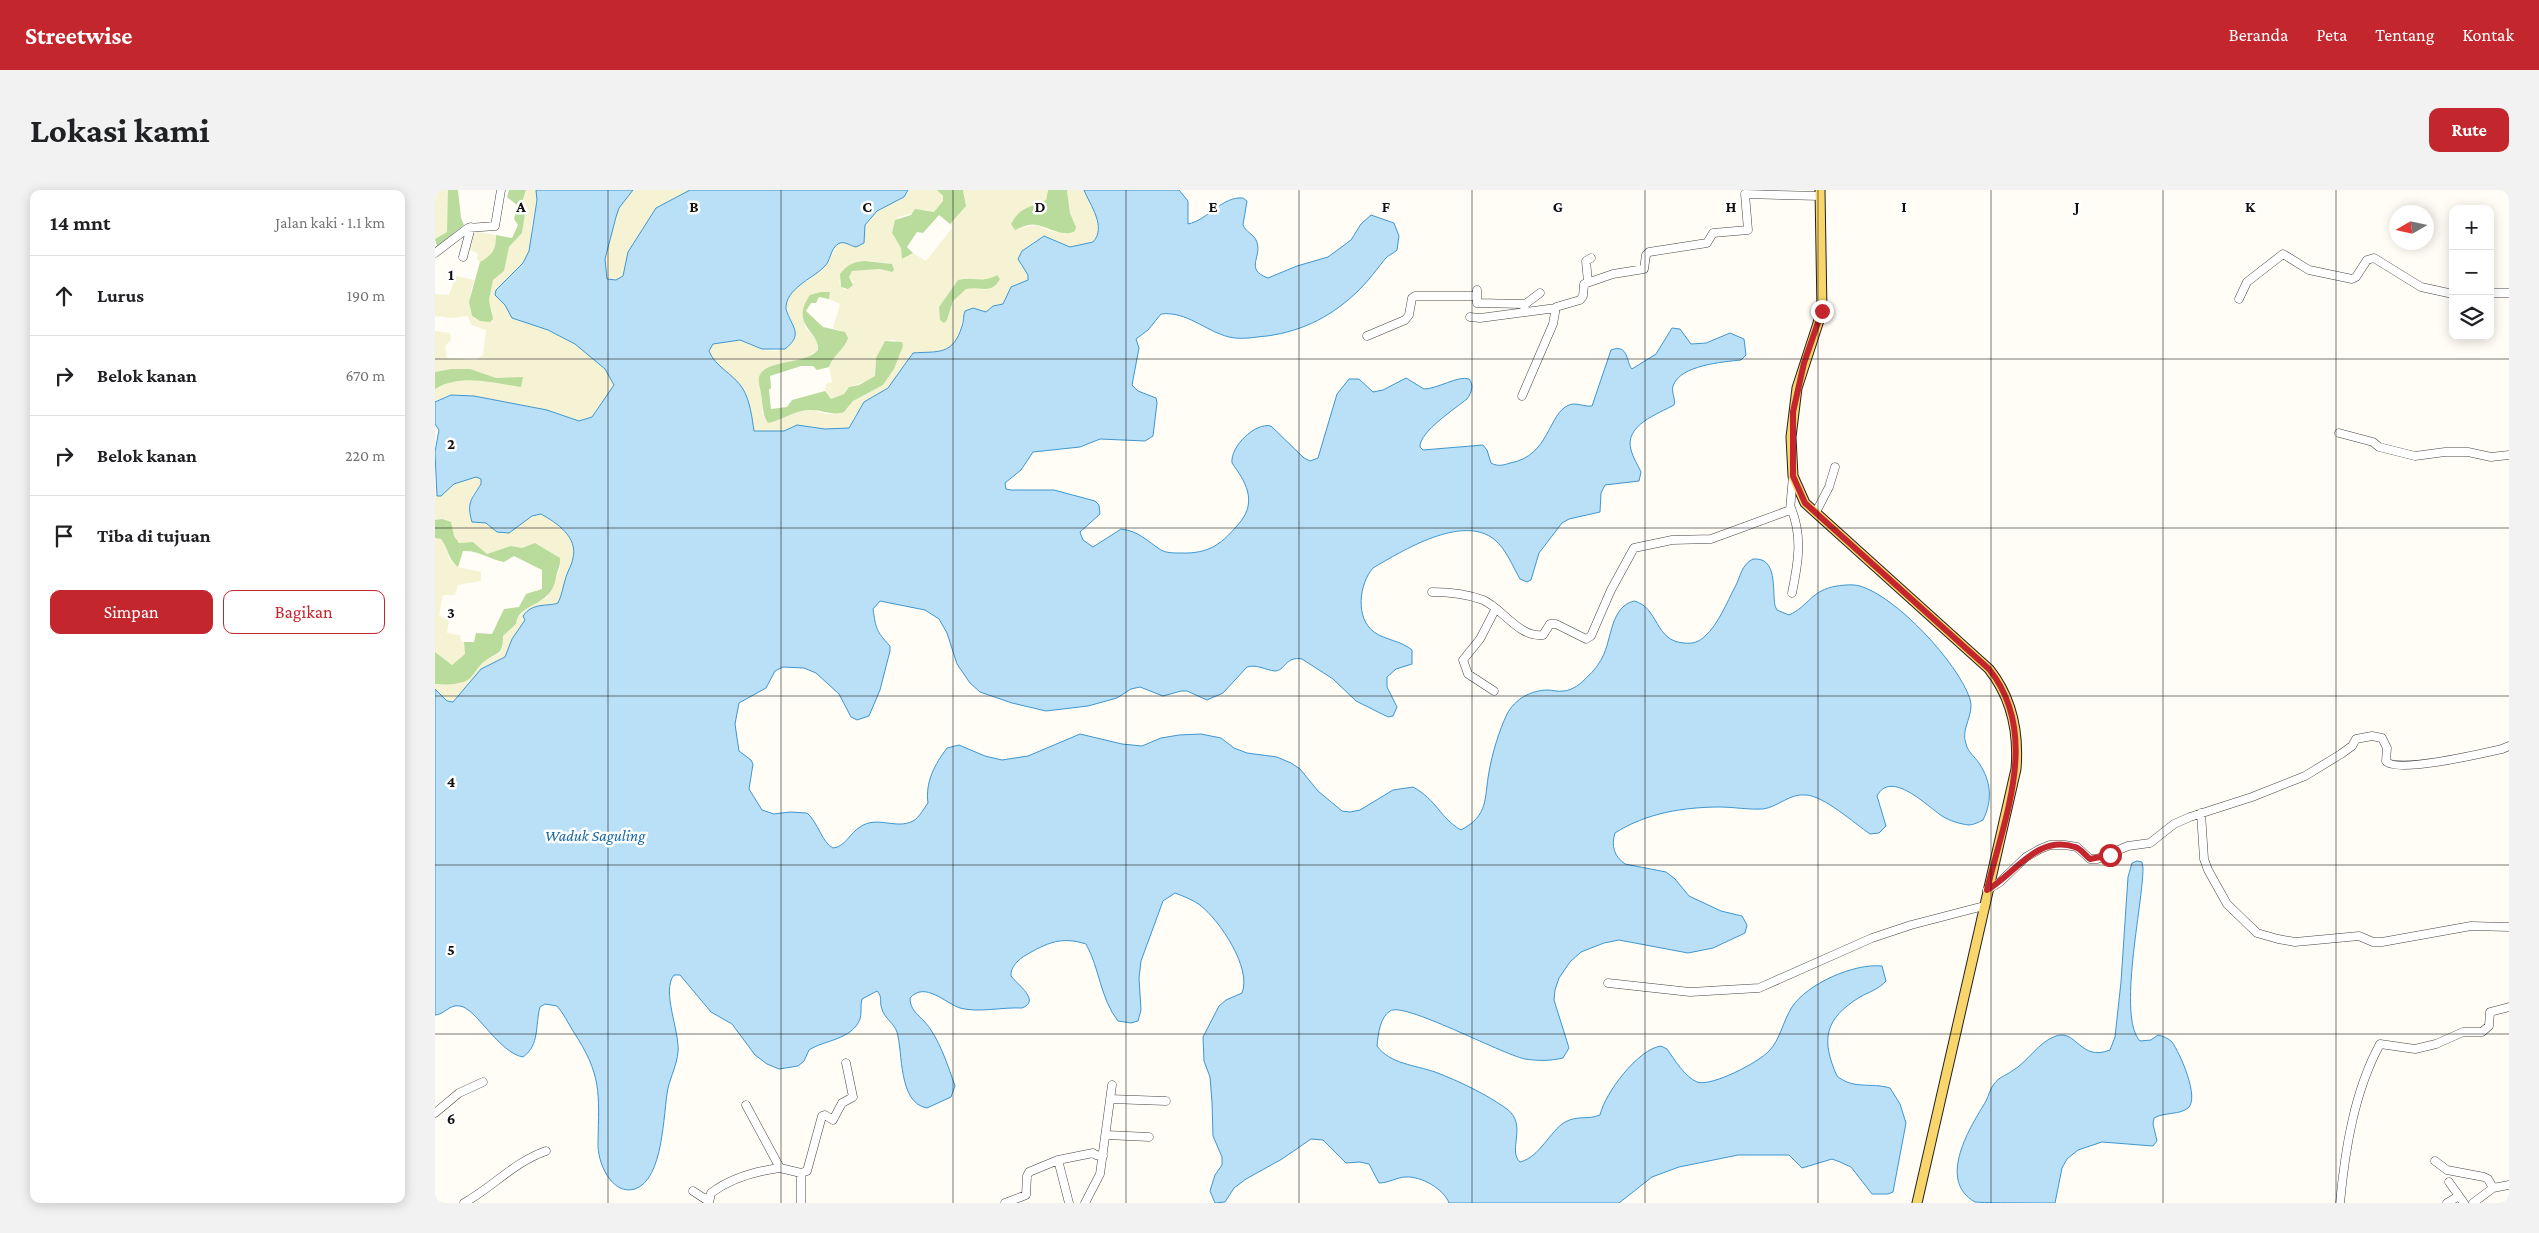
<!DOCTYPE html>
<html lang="id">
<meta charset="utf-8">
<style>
:root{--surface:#fff;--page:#f2f2f2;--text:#202124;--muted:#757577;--line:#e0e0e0;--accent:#c4262e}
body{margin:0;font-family:"Crimson Pro",serif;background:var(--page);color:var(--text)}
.controls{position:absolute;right:15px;top:15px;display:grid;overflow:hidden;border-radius:10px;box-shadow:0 2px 12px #0003}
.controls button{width:45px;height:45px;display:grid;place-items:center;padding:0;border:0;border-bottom:1px solid var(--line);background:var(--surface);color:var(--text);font:25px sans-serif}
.compass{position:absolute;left:1954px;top:15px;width:45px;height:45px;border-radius:50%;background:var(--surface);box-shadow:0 2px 12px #0003;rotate:261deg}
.stop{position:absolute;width:15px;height:15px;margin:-11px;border:4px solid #c4262e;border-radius:50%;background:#fff}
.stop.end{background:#c4262e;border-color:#fff;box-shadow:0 1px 5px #0008}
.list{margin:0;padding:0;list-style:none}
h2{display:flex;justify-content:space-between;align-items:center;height:65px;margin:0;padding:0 20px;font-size:21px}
h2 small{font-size:16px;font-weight:400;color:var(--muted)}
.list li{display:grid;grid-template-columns:32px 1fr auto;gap:15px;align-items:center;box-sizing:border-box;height:80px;padding:0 20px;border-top:1px solid var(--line)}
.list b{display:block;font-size:19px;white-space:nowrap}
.list em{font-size:16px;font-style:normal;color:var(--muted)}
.actions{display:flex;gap:10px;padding:15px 20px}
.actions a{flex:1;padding:11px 0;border:1px solid var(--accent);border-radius:10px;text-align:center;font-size:18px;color:var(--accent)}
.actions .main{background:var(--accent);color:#fff}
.icon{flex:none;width:28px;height:28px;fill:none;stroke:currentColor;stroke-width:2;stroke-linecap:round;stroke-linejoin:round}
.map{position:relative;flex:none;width:2074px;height:1013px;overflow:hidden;border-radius:10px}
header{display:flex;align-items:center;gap:30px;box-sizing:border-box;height:70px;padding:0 25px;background:var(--accent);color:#fff}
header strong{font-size:24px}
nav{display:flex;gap:28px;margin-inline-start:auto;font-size:18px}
.intro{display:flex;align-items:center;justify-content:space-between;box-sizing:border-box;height:120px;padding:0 30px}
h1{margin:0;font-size:35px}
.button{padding:12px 22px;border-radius:10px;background:var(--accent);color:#fff;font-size:18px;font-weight:700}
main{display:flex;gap:30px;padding:0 30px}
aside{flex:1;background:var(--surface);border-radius:10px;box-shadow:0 2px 12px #0003}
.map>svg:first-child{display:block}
.farmland{fill:#f6f3d4;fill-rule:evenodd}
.forest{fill:#b9dc9c}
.water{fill:#b9e0f7;stroke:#3f96cf}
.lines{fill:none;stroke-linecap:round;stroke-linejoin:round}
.minor-casing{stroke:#444;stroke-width:9}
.major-casing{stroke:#222;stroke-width:11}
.minor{stroke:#fff;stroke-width:8}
.major{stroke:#f9d66b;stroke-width:9}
.route{stroke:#c4262e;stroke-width:6}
.grid{fill:none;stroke:#111;stroke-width:1;stroke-opacity:0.55}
.labels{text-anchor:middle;stroke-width:5;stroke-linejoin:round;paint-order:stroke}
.water-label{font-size:16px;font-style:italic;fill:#1768a6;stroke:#fff}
.grid-label{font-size:16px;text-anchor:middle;font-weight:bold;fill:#111;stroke:#fff;stroke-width:5;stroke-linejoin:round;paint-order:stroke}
</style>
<header>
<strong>Streetwise</strong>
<nav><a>Beranda</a><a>Peta</a><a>Tentang</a><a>Kontak</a></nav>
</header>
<div class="intro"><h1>Lokasi kami</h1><a class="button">Rute</a></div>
<main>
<aside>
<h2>14 mnt<small>Jalan kaki · 1.1 km</small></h2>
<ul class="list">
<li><svg class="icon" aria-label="ahead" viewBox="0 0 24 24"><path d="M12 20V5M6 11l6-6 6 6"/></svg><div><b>Lurus</b></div><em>190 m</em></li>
<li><svg class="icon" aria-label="right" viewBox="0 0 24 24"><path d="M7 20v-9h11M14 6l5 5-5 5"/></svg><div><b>Belok kanan</b></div><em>670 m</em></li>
<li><svg class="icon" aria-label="right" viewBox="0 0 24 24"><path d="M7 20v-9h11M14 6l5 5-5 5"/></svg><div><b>Belok kanan</b></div><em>220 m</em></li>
<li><svg class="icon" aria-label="arrive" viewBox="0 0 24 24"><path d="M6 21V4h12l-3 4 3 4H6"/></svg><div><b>Tiba di tujuan</b></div></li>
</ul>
<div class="actions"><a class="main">Simpan</a><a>Bagikan</a></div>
</aside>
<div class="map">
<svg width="2074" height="1013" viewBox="0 0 2074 1013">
<rect width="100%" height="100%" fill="#fffdf5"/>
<path class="farmland" d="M0 0H13L14 31 12 42 0 49Z
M91 0H101L102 10 96 37V57L91 69 61 100 60 105 70 115 77 128 113 140 140 154 170 179 178 190 179 195 157 227 144 231 112 220 39 206H12L0 212V141L15 143 16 150 10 156 12 168 41 170 48 165 51 140 36 135 33 126 16 128 0 126V104L14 105 21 86 40 90 36 100 35 120 37 126 40 129 58 124 54 110 58 90 69 81 74 57 87 43 90 24 88 9Z
M198 0H255L221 18 193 62 188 86 181 90 172 89 170 69 181 27 184 18Z
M473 0H502L508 7V11L499 22 490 20 463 27 457 43 466 58 468 69 478 63 491 71 518 37 515 34 530 6 528 0H613L611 10 589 19 576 34 584 38 603 35 612 40 631 44 641 36 635 23 632 0H649L661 25 663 44 657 52 644 56 635 57 618 49 601 50 587 61 585 74 593 85V90L576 97 568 114 558 116 552 122 538 118 530 121 521 152 510 160 496 164 478 163 474 167 465 184 453 198 433 211 420 225 414 238 390 239 376 236H357L349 241H319L315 217 306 196 277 169 274 161 278 154 305 150 327 159 341 161 357 154 361 145 351 115 357 103 364 96 376 89 396 67 403 53 408 52 417 56 430 49V35L442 21 465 10 472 4ZM430 71 454 73 457 82 445 79 417 81 414 87 418 92 410 100 406 97 404 91ZM562 86 550 100 540 97 531 99 520 107 512 130 504 117 523 90 531 88 549 91ZM395 102 394 109 405 114 398 138 410 142 411 154 396 170 394 177 397 192 391 194 390 201 396 209 409 204 414 197 437 189 440 186V172L450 151 459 150 468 156 459 179 448 195 418 211 412 219 404 223 391 224 378 220 364 221 347 228 327 223 335 177 368 170 383 160 382 151 370 137 369 115Z
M42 42 61 45V58L56 66 45 72 42 69 43 64 34 59 39 44Z
M41 287 46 289V294L37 305 34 323 37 332 51 333 59 340 94 329 101 324H106L122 334 124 338 133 343 139 357V366L123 414 90 430 77 449 70 467 46 479 18 512 12 511 0 499V494L8 495 34 489 50 471 65 463 68 457V446L81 434 82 429 93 417 112 408 125 379V368L100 353 87 358 76 356 52 364 38 352 24 353 19 346 17 337 7 329 0 330V304L6 306 19 294Z
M0 348 6 349 11 356 14 369 23 377 46 382V391L23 395 20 405H8L4 425 14 431 12 443 25 445 26 451 29 452 30 464 17 475 0 462Z"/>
<path class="forest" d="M13 0H23L26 28 29 35 2 56 0 49 12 42Z
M74 0H91L88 9 90 24 87 43 74 57 69 81 58 90 54 110 58 129 55 132 45 131 37 126 34 112 45 72C58 65 61 59 61 45L77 48 83 35 79 29 82 15 72 7Z
M502 0H528L531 16 515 34 504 25 488 43 482 42 472 57 478 63 467 69 466 58 457 43 460 30 476 25 480 19 499 22 508 11V6Z
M613 0H632L635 23 641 37 640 41C629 48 613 37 602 35 594 33 587 37 580 40L576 34C586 15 596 18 611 10Z
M430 71 457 74 459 80 457 82 445 79 417 81 414 87 418 95 413 99 406 97 405 84C413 74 418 72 430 71Z
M562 85 565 89C557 105 545 96 531 99L518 111 512 130 509 133 505 130 504 117 523 90C537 86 547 94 562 85Z
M386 102H395L394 109 384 107 381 113H376L371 121 388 137 410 142 413 148C410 159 398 165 394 177L382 180 378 176H366L335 186 336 198 334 200 336 219 352 217 357 210 390 201 396 209 409 204 414 197 424 195 440 186 441 168 450 151 467 152 468 156 459 179 448 195 418 211 409 222C397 226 388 220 377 220 360 219 348 230 333 233 327 223 328 215 326 203 325 198 323 192 324 187 329 169 371 175 383 160 385 141 354 135 375 105Z
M16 179H35L61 188 88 187 86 197C58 193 26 183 0 199V182Z
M7 329 16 332 19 346 24 353 38 352 52 364 76 356 87 358 100 353 125 368C126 376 122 380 121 388 115 419 84 411 81 434L68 446C68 466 63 461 50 471 43 476 40 484 34 489 26 495 9 495 0 494V462L17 475 30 464 29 452H39L41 443 57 444 69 419 84 417 91 404 107 399V380L79 366 69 372C54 369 43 360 28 361L23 377C11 366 15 361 6 349L0 348V330Z"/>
<path class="water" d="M101 0H198L184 18 181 27 170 69 172 89 181 90 188 86 193 62 221 18 255 0H473L469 7 442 21 430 35 429 53 421 57C415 56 409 50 403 54 395 59 396 71 389 77 377 89 350 99 351 119 357 138 369 144 350 159H327L305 150 278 154 274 161C280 177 299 184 308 199 315 211 317 227 319 241H349L362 235 390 239 414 238 429 212 453 198 478 163C503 161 518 166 527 136 529 131 528 126 530 121L538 118 551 122 558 116 568 114 576 97 593 90V85L583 69 587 61 609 46 635 57 658 52C672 37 655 15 649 0H744L753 11V34C773 30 787 6 808 8L812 11 808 35C811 42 818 44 821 50 829 66 808 79 833 88L862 76 893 67 916 50 926 34 936 25 959 33 964 46 962 60C958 64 953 65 950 69 942 79 934 90 925 99 899 125 869 141 832 146 819 147 807 150 794 147 770 141 752 121 726 124L713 140 701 149 704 158 697 195 703 201 721 208 722 213 718 246 710 251 665 249 645 257 598 262 586 280 570 293 571 299 576 300H619L660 311 664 315 665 324 645 342 648 350 658 357 686 339C704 341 712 351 726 360 732 363 738 363 745 363 775 364 787 354 806 331 822 310 810 291 797 273 795 257 820 232 836 236L869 268 875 271 883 268 902 204 914 189H924L938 202 948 200 971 188 989 199C1002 199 1024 185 1034 189 1039 195 1037 202 1032 209 1021 218 984 242 985 257L988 260 1048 255 1052 260 1056 273C1063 277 1069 275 1075 273 1115 266 1113 223 1134 215 1141 212 1149 217 1157 216L1176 160C1194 153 1191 173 1197 179L1221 164 1237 138 1245 139 1256 154 1271 153 1295 143 1309 149 1311 165 1306 170C1288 172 1245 175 1238 196 1236 202 1241 209 1239 215 1223 224 1189 235 1196 260 1198 268 1203 275 1206 282L1204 291 1170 295 1166 303 1165 322 1134 329 1127 333 1104 363 1096 390 1092 392 1085 389C1078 377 1071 359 1060 350 1028 323 967 361 938 378 924 394 920 428 939 442 950 450 967 451 977 460V474L961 479 952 487V497L962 517 958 526 953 527 921 511 898 489 867 469C850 466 850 481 840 481 830 480 822 474 812 477L788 503 772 510 752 501H746L728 506 705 497 696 499 682 508 653 516 611 521 577 513 545 502 535 493 522 474 512 443 504 429 490 420 445 411 438 419C441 439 441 441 455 456V461L445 500 434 526 422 530 416 527 404 504 381 483 369 478 348 477 340 481 331 498 304 513 300 534 304 561 316 570 318 574 314 599 327 620 339 624 355 622 372 623C383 632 387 653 398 658 410 657 415 643 425 637 442 625 461 640 478 631 484 628 489 618 493 613 490 592 500 574 512 558L524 555 550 566 567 570 593 566 645 544 687 554 707 556 726 548 744 545 766 544 786 548 799 558 812 563 842 567 856 573 865 579 883 601 907 621 915 622 925 620 958 600 978 597C1002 610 1005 628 1026 640 1054 625 1049 609 1054 582 1057 564 1064 541 1072 524 1080 509 1096 500 1113 500 1118 500 1123 502 1128 501 1137 501 1147 493 1153 486 1158 482 1164 474 1167 468 1177 450 1175 417 1199 411 1224 417 1219 451 1249 453 1258 454 1264 452 1270 446 1283 435 1292 412 1300 397 1306 386 1306 375 1318 369 1343 367 1337 399 1340 416L1342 420 1354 425C1374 416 1376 400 1402 396 1409 395 1418 394 1425 396 1462 407 1523 473 1535 509 1540 524 1525 539 1531 554 1533 562 1539 566 1544 573 1556 591 1558 610 1548 630 1544 632 1538 635 1534 635 1525 634 1515 631 1507 626 1492 616 1456 579 1442 606L1451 636 1444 643 1435 644C1419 633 1389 606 1371 605 1355 603 1343 617 1328 619 1314 620 1299 617 1286 617 1249 617 1211 623 1180 643 1176 656 1179 666 1190 674L1231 682 1240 689 1254 706 1286 721 1307 726 1312 735 1310 743 1278 758 1253 763 1184 750 1169 753 1146 762 1135 772 1124 788 1120 800 1119 810 1134 858 1128 868C1115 871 1103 871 1090 869 1066 864 968 811 955 821 945 827 943 845 942 856 955 874 980 875 1000 882 1024 891 1051 904 1072 919 1093 935 1072 960 1085 972 1105 967 1114 942 1130 932 1143 925 1153 930 1165 925 1170 903 1203 859 1226 856L1232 859C1239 869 1250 887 1262 892 1277 897 1324 872 1334 861 1345 850 1348 831 1357 817 1372 794 1419 773 1447 776L1451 791C1444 799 1434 802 1425 807 1389 829 1386 850 1402 886 1419 900 1435 892 1455 898L1465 914 1471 933 1458 1002 1453 1004H1437L1416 977 1405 972 1397 969 1367 978 1354 965H1303L1244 977 1217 987 1184 1013H1014C1009 999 986 986 971 987 962 987 954 993 944 993L934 974 925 972 911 973 888 950 876 949 847 969 811 989 799 998 790 1012 780 1013 775 1001 780 985 787 975V967L778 946 777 912 775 887 769 871 768 847 784 816 791 810 807 803C817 778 785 731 765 715 758 710 748 706 740 703L728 711 706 771 704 788 706 820 703 831 696 833 683 831C665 808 665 779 651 754 626 746 612 753 591 765 584 769 575 777 576 786 583 795 606 811 587 818 567 817 543 823 525 818 510 813 490 791 475 808 475 819 482 824 489 831 504 847 513 876 520 896L516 907 492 918C463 913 468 862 462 842 459 833 449 828 447 819 444 812 448 807 442 801L427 809C425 816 427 823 425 829 417 850 389 850 374 860L369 871 363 876 344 879 332 874 320 865 297 834 276 822 245 785H239C226 801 245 841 243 862 242 874 236 886 233 898 228 923 229 989 200 999 176 1006 162 971 163 953 164 902 167 885 138 841 133 833 129 824 122 816L110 814 105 817C100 835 105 855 88 867 64 863 41 818 25 816 14 814 9 825 0 825V499L12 511 18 512 46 479 70 467 77 449 90 430 88 426C98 412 111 417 123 413 127 405 128 396 131 387 133 380 137 375 138 368 143 347 122 333 106 324L97 326 74 343 62 342 51 333 37 332C31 312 37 309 46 294V289L41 287 19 294 6 306H2L0 262 4 240 0 234V212L16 205 39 206 112 220 144 231 157 227 179 195 170 179 140 154 113 140 77 128 70 115 60 105 61 100 88 73 94 61 102 10Z
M1702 671 1707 672 1708 678C1708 714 1682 827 1705 851L1716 850 1723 845C1728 846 1733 848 1737 852 1745 863 1765 908 1753 918 1745 925 1729 922 1719 928L1718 934 1722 951 1718 956 1667 952 1643 960 1632 969 1627 978 1620 1013C1606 1013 1549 1013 1540 1012 1501 990 1536 936 1551 911 1554 905 1555 899 1559 894 1564 887 1570 886 1577 881 1593 872 1603 852 1621 846 1642 839 1645 872 1675 860L1680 847 1686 792 1693 687 1697 673Z"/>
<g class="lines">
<g class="minor-casing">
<path id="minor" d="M0 63 33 38 60 36 66 0
M28 67 36 37
M1153 92 1151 71 1156 68
M1042 100V113L1088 114 1091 122 1121 118
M2055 103H2074
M1804 109 1812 92 1848 64 1874 80 1917 89 1921 87 1932 70 1939 68 1986 97 2018 104
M1089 115 1105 103
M1035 127 1045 128 1091 122
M932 146 970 130 974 125 977 108 980 106H1041
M1087 206 1118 134 1121 117 1145 110 1148 106 1149 94 1178 84 1209 79 1211 65 1214 62 1272 53 1278 43 1313 40 1310 4 1385 6
M1904 243 1938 252 1944 257 1980 266 2010 262H2033L2056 267 2074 265
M1356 318C1368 347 1363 374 1357 403
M1381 322 1394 297 1400 277
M997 402C1013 402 1032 404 1048 410 1067 418 1084 448 1108 445L1115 434H1121L1151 449 1156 446 1176 400 1199 358 1237 350 1276 349 1355 320 1358 286
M1059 501 1033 484 1028 470 1045 449 1060 420
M1766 623 1769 669 1773 680 1792 714 1822 743 1843 749 1860 752 1924 746 1938 752H1947L2036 736 2074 737
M1552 700 1565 692 1591 667 1605 659 1615 655H1630L1642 657 1655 669H1662L1693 656 1715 653 1739 634 1755 627 1817 607 1870 586 1906 564 1917 556 1921 549 1937 546 1947 548 1952 558 1951 571C1960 584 2049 563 2067 559L2074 556
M1173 793 1255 802 1324 798 1437 748 1476 735 1549 716
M675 909 731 911
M311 915 345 978 366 983
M0 923 24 903 48 892
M672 945 714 947
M623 970 634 1013
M2000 971 2012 980 2049 987 2053 989 2058 998
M2014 992 2029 1013
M258 1001 270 1009 275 1007
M29 1013C58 997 79 972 111 961
M274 1013 276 1003C296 988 321 981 345 978
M366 1013V983L372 981 387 926 390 925 398 930 407 913 418 907 411 873
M570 1013 591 1005 592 986 594 982 623 970 658 963 661 965 668 966
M650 1013 665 984 677 895
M1905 1013C1910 960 1919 902 1945 854L1980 859 2001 854 2028 842H2047L2054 836 2055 822 2074 817
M2012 1013 2024 1006
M2038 1013 2058 998 2074 995"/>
</g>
<g class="major-casing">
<path id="major" d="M1385 0 1387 121 1362 198 1356 247 1358 286 1370 313 1554 479C1577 508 1584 542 1581 579L1482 1013"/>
</g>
<use href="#minor" class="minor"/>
<use href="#major" class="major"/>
</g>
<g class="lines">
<path class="route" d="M1387 121 1369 173 1358 222V286L1370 313 1554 479C1606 544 1569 628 1552 700 1580 684 1602 644 1640 657 1645 658 1650 665 1655 669L1675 665"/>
</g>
<path class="grid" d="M173 0V1013M346 0V1013M518 0V1013M691 0V1013M864 0V1013M1037 0V1013M1210 0V1013M1383 0V1013M1556 0V1013M1728 0V1013M1901 0V1013M0 169H2074M0 338H2074M0 506H2074M0 675H2074M0 844H2074"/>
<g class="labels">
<g class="water-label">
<text x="160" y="651">Waduk Saguling</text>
</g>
</g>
<g class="grid-label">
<text x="86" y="22">A</text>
<text x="259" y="22">B</text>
<text x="432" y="22">C</text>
<text x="605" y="22">D</text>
<text x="778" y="22">E</text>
<text x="951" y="22">F</text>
<text x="1123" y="22">G</text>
<text x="1296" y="22">H</text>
<text x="1469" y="22">I</text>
<text x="1642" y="22">J</text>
<text x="1815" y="22">K</text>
<text x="16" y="90">1</text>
<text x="16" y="259">2</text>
<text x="16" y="428">3</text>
<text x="16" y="597">4</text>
<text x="16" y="765">5</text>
<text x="16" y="934">6</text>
</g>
</svg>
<div class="controls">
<button>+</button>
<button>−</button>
<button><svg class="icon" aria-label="layers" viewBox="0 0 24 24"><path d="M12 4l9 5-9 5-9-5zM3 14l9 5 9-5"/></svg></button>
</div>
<svg class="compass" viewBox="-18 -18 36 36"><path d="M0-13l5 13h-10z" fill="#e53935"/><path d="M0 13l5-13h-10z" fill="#757577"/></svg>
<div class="stop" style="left:1675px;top:665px"></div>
<div class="stop end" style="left:1387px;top:121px"></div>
</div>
</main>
